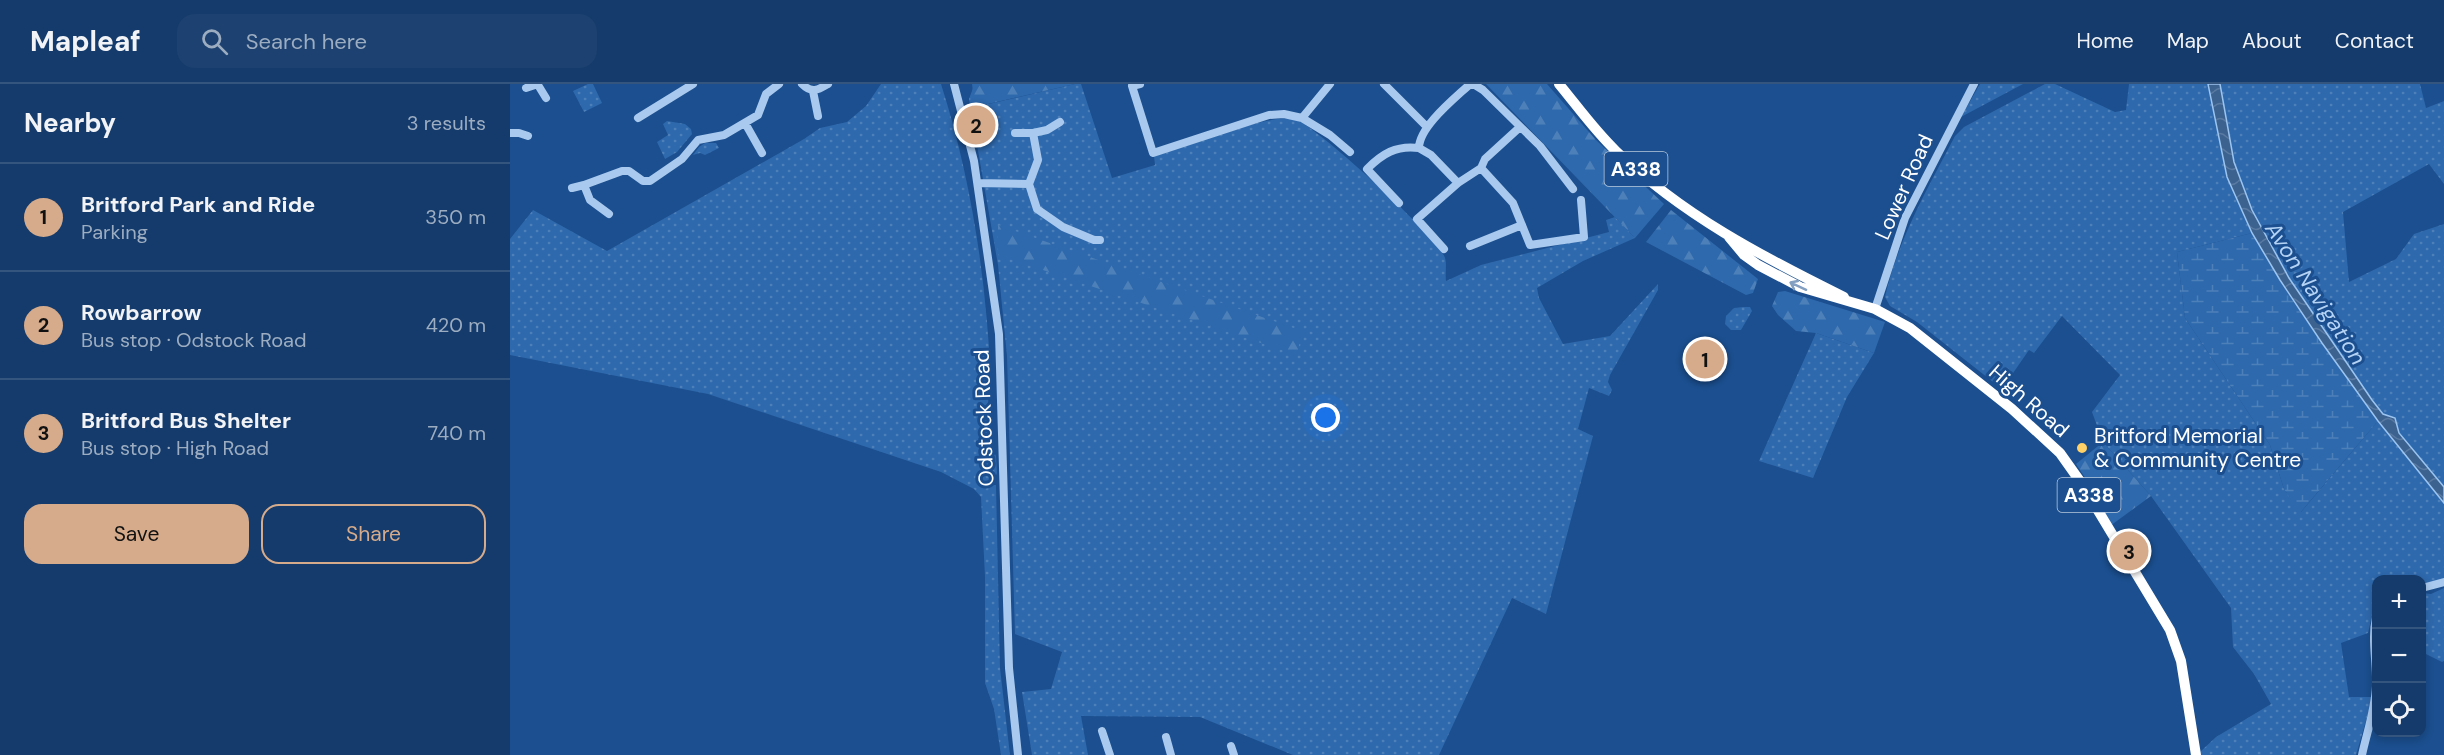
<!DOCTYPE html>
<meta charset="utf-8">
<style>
:root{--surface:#143b6b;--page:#1d4271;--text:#f1f3f6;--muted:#9dadc1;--line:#33557e;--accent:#d6ab8b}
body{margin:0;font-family:"DM Sans",sans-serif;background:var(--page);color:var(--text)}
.controls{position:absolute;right:18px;bottom:18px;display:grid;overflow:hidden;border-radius:12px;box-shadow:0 3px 9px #0003}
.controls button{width:54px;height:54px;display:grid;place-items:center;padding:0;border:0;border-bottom:2px solid var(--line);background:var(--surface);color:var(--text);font:30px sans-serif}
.you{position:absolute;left:816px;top:334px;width:21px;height:21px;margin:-15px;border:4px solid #fff;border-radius:50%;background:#1a73e8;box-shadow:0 0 0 9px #1a73e833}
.badge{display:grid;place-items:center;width:39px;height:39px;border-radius:50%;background:var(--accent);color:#111;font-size:20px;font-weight:700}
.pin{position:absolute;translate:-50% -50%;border:3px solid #fff;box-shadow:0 2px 6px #0006}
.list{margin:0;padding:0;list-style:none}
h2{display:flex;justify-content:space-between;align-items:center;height:78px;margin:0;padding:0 24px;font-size:26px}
h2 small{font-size:20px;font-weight:400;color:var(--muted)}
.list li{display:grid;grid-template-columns:39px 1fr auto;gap:18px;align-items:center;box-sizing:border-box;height:108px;padding:0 24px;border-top:2px solid var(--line)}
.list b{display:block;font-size:22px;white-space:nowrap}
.list p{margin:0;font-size:20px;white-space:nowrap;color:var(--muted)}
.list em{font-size:20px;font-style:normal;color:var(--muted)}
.actions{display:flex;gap:12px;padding:18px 24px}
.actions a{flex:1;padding:14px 0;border:2px solid var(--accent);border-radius:18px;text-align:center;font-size:21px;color:var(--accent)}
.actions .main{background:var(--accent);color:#111}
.icon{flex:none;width:33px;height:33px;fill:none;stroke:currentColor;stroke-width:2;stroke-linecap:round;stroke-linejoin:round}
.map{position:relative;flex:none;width:1934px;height:671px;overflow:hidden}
header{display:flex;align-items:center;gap:36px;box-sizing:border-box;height:84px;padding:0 30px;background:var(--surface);border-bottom:2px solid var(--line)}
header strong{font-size:28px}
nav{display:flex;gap:33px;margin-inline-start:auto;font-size:21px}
.search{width:420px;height:54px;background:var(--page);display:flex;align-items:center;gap:15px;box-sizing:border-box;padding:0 21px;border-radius:18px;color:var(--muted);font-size:22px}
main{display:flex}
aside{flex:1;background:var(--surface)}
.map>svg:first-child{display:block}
.grass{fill:url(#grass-dots)}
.forest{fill:url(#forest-firs)}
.wetland{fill:url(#wetland-marsh)}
.water{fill:url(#water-waves);stroke:#9cc4f0;stroke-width:1.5}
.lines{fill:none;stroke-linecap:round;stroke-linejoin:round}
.minor{stroke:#a9c9ee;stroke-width:8}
.highway{stroke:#fff;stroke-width:10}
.oneway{stroke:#829ec1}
.poi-dot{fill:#ffd166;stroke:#1b4f8f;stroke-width:2}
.labels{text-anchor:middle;stroke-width:6;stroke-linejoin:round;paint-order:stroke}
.shield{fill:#1b4f8f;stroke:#bbcadd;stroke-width:1.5}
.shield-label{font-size:20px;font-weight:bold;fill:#fff}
.street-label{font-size:21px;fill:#fff;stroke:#1b4f8f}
.poi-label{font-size:21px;fill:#fff;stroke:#1b4f8f;text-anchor:start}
.water-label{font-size:22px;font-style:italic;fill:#b5d3f5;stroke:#1b4f8f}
</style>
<header>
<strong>Mapleaf</strong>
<div class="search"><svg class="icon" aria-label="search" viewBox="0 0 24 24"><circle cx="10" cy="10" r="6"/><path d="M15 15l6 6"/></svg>Search here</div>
<nav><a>Home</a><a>Map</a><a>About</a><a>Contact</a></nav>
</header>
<main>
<aside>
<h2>Nearby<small>3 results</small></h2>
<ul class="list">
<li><span class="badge">1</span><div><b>Britford Park and Ride</b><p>Parking</p></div><em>350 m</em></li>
<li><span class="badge">2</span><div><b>Rowbarrow</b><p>Bus stop · Odstock Road</p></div><em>420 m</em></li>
<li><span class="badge">3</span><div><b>Britford Bus Shelter</b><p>Bus stop · High Road</p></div><em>740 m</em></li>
</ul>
<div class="actions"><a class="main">Save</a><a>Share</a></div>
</aside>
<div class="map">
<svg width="1934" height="671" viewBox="0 0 1934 671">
<defs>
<pattern id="grass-dots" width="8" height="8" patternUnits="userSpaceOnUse" patternTransform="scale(1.5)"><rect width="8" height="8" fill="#2e69ad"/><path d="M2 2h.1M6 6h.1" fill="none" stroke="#4d80b9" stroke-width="1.8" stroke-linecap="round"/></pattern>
<pattern id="forest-firs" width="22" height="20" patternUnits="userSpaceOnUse" patternTransform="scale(1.5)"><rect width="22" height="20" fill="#2e69ad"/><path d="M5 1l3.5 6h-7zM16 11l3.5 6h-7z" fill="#4d80b9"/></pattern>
<pattern id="wetland-marsh" width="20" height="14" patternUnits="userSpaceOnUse" patternTransform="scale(1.5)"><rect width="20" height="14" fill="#2e69ad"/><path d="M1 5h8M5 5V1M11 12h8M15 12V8" fill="none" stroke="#4d80b9"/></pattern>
<pattern id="water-waves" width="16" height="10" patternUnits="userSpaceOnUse" patternTransform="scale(1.5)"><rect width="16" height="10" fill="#3c6290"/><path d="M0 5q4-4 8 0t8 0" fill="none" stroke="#597aa1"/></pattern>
</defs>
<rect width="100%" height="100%" fill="#1b4f8f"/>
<path class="grass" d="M78 0H83L92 19 74 28 63 7Z
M371 0H431C462 97 477 200 481 301L478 305 479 358 486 372 487 389 482 401H486L490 584 500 671H491L484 625 475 599V493L471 413 464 405 431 388 198 310 0 271V155L23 126 97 167 294 55 310 44 337 38 356 22Z
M565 0H571L602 94 645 81 644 72C674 63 759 29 785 35 804 40 931 156 935 174 937 180 935 190 936 197L971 181 1099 148 1096 136 1105 133 1125 154 1073 177 1027 204 1029 214 1053 260 1100 252 1148 200V206L1100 291 1098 298 1102 306 1099 312 1079 304 1068 345 1083 352 1036 530 1002 514 929 671H783L690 633 571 632 578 671H522L512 608 541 605 552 568 505 550 497 272 488 181 459 15 463 4 466 23Z
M1470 0H1513L1451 33Z
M1535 0H1545L1605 28 1616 26 1619 0H1698L1717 93 1742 149 1667 168 1675 234 1760 361 1774 405 1791 428 1868 337 1934 419V496L1912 502V496H1866V528L1862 532 1858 549 1831 559 1839 613H1863L1846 671H1691L1690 668 1706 653 1761 620 1744 590 1723 563 1721 524 1641 412 1593 358 1582 328 1610 291 1552 232 1524 269 1519 266 1492 305 1407 238 1380 222 1375 213C1388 155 1418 104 1445 52L1454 43Z
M1710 0H1910L1916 24 1934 17V100L1919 80 1833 128 1839 198 1886 175 1904 150 1934 140V403L1889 349 1885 335 1873 330 1862 316 1778 192 1742 126 1724 78Z
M157 37 175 40 181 45 182 50 167 68 155 75 147 58 158 51 153 40Z
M195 59H206L209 64 195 71 190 69 183 71 189 63Z
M1233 223H1240L1242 227 1231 246H1221L1215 240 1216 232 1224 224Z
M1306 249 1364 269 1337 313 1303 394 1249 377Z
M1934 504V577L1932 578 1914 569 1912 570V509L1921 510Z"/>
<path class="forest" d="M462 0H565L465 23Z
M976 0H1037L1086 56 1154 120 1125 154Z
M1161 126 1248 195 1243 209 1236 211 1136 158Z
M488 141 792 247 787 271 488 171Z
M1275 207 1375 238 1364 269 1306 249 1286 247 1268 231 1262 222 1268 208Z
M1593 358 1641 412 1600 442 1578 398 1566 380Z"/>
<path class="wetland" d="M1742 149 1770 196 1868 337 1790 429 1774 405 1760 361 1675 234 1667 168Z"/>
<path class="water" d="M1698 0H1710L1724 78 1742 126 1779 194 1862 316 1873 330 1885 334 1889 349 1934 403V419L1868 337 1812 259 1770 196 1742 149 1717 93Z"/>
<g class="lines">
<path class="minor" d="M292 0C302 10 308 6 318 0
M444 0 464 77 489 250 499 584 508 671
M630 0 622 2 643 69 759 31 774 30 792 34 820 0
M874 0 917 43
M28 1 36 14
M959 1H965L973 6 1030 62 1063 105
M16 4 28 0
M303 7 308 32
M128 34 183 0
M792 34 820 51 840 68
M235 39 252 69
M0 49H9L18 52
M505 49H523L528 76 519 100 527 125 553 143 584 156H590
M523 49 537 46 550 38
M909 64 921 71 948 99 907 135 934 165
M971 84 1003 119 1020 161 1074 153 1071 116
M468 99 519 100
M948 99 971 84 975 75 1010 43
M62 104 74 101
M889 119 857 85C872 70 886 61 909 64 909 43 944 15 959 1
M99 130 80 116 74 101 112 87H119L133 97H140L172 75 188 56 214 51 248 31 256 10 269 0
M960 162 1012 141
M1365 225 1395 134 1464 0
M1912 504 1934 498
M592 647 600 671
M656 653 661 671
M721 662 724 671
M1852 671C1857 648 1865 626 1866 602 1867 579 1861 556 1866 533"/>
<path class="highway" d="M1049 0C1068 23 1085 47 1106 67 1172 131 1253 173 1334 213
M1219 153 1234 171 1248 181 1290 203 1365 225 1400 244 1502 325 1550 369 1572 400 1660 546 1671 577 1686 671"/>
</g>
<defs><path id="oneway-shaft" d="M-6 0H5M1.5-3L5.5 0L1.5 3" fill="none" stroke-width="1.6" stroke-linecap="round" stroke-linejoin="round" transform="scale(1.5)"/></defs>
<use class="oneway" href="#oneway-shaft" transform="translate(1288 202) rotate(-155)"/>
<circle class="poi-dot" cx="1572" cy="364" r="6"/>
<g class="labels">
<g class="shield">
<rect x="1094.5" y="68" width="63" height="34" rx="4.5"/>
<rect x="1547.5" y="394" width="63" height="34" rx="4.5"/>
</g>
<g class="shield-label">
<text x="1126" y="92">A338</text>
<text x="1579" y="418">A338</text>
</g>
<g class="street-label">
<text transform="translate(1394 103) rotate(-66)" y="7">Lower Road</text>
<text transform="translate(1519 317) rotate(41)" y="7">High Road</text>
<text transform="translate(474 334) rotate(-92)" y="7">Odstock Road</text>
</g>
<g class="poi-label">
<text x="1584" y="359">Britford Memorial<tspan x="1584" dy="24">&amp; Community Centre</tspan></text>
</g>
<g class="water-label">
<text transform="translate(1806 209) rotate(57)" y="8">Avon Navigation</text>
</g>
</g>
</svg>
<div class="controls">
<button>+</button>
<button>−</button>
<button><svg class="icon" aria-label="locate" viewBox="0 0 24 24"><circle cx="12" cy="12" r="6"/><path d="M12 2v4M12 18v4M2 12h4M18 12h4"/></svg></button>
</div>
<div class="you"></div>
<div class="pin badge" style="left:1195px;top:275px">1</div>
<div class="pin badge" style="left:466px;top:41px">2</div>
<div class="pin badge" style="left:1619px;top:467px">3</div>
</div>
</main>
